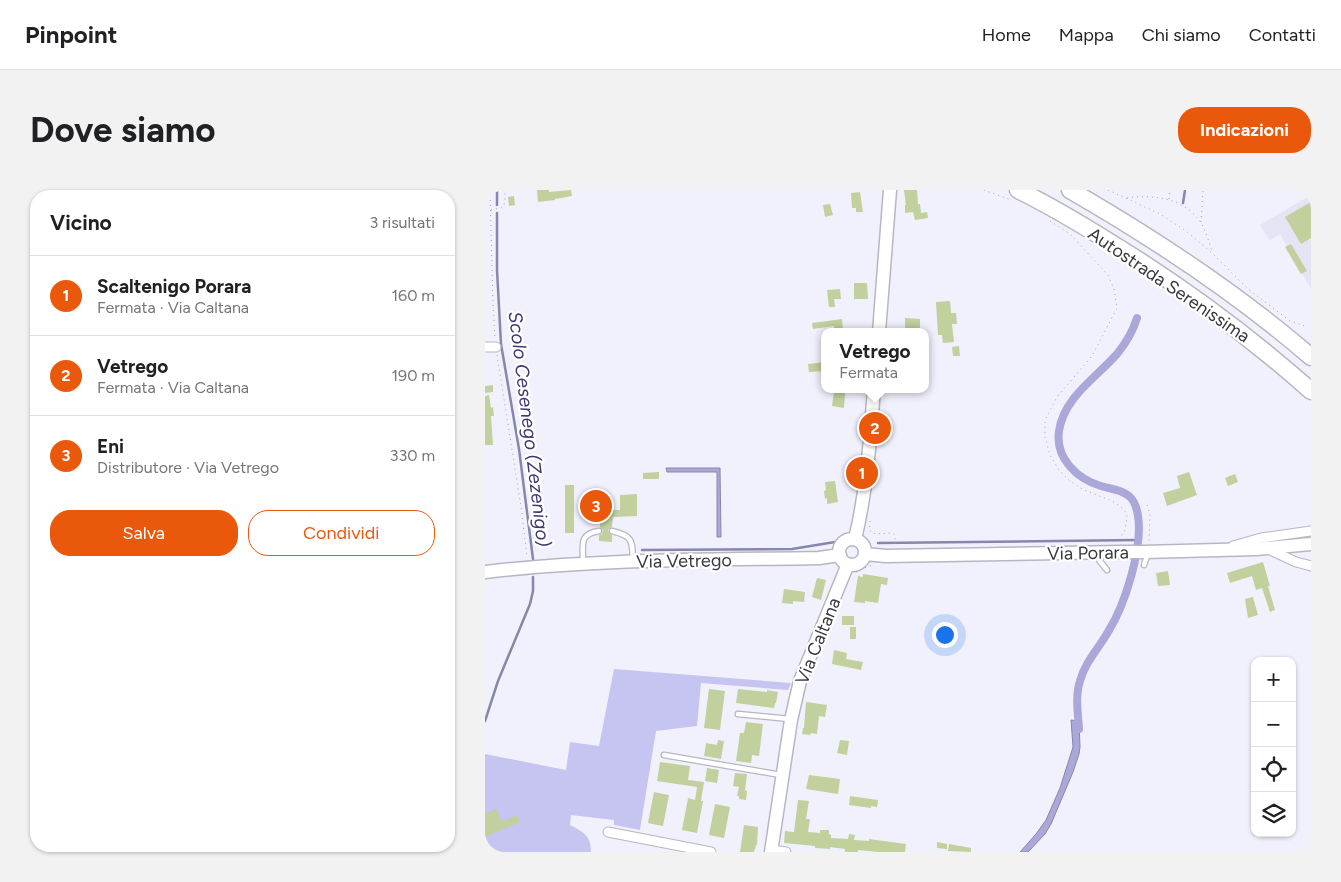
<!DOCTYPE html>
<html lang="it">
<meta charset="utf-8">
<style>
:root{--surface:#fff;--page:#f2f2f2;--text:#202124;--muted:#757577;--line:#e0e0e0;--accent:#ea580c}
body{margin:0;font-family:Figtree,sans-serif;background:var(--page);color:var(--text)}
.controls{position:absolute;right:15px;bottom:15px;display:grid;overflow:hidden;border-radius:10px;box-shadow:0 1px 4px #0004}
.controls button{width:45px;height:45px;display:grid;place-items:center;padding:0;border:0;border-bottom:1px solid var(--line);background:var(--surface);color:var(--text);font:25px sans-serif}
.you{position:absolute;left:459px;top:444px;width:18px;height:18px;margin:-12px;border:4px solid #fff;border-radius:50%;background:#1a73e8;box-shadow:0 0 0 8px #1a73e833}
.badge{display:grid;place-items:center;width:32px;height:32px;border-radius:50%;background:var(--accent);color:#fff;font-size:16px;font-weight:700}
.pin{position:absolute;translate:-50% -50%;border:2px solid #fff;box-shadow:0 1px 5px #0006}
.popup{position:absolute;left:336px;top:138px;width:108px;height:65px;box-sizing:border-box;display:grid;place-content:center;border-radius:10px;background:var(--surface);filter:drop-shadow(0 1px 4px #0005);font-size:16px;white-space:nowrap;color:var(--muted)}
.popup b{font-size:19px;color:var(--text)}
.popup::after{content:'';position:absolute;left:50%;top:100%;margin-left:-10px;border:10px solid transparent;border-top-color:var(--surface)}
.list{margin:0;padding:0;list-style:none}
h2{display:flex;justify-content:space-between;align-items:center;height:65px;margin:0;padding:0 20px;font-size:21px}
h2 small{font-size:16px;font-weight:400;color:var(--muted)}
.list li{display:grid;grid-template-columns:32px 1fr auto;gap:15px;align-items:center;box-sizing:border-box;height:80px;padding:0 20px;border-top:1px solid var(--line)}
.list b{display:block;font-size:19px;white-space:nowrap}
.list p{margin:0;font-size:16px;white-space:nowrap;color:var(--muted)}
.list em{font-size:16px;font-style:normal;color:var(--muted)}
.actions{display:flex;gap:10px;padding:15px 20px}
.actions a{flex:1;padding:11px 0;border:1px solid var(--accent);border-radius:20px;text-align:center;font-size:18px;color:var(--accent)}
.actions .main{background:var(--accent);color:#fff}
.icon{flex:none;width:28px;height:28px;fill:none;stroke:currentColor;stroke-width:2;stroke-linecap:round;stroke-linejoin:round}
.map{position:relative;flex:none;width:826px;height:662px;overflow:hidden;border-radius:20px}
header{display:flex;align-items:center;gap:30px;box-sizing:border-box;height:70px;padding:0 25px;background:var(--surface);border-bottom:1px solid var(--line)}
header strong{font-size:24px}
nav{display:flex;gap:28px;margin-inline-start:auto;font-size:18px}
.intro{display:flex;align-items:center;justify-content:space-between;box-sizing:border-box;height:120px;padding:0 30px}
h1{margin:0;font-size:35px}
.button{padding:12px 22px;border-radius:20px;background:var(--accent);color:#fff;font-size:18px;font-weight:700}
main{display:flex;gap:30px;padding:0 30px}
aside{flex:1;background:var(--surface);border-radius:20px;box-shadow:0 1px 4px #0004}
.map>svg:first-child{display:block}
.built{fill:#e4e4f5}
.green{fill:#c6c4f0}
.water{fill:#aaa7d9;stroke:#8886aa}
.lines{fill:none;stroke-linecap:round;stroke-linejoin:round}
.stream{stroke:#8886aa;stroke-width:2.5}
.canal{stroke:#aaa7d9;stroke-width:8}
.building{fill:#c1d09c}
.lane-casing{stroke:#b7b7c1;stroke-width:7}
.street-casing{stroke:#b7b7c1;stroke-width:11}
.secondary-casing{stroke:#b7b7c1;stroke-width:15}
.highway-casing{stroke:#b7b7c1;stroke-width:19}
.path{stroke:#a1a1aa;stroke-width:1;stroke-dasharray:1 4;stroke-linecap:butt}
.lane{stroke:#fff;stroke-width:4.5}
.street{stroke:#fff;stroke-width:9}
.secondary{stroke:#fff;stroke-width:12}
.highway{stroke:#fff;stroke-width:16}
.labels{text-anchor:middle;stroke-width:4.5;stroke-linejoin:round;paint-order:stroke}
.street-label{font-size:18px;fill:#38383c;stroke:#fff}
.water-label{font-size:19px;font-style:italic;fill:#3f3672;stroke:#fff}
</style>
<header>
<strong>Pinpoint</strong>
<nav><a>Home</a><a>Mappa</a><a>Chi siamo</a><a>Contatti</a></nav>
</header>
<div class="intro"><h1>Dove siamo</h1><a class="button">Indicazioni</a></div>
<main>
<aside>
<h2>Vicino<small>3 risultati</small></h2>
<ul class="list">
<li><span class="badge">1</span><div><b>Scaltenigo Porara</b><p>Fermata · Via Caltana</p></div><em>160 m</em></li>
<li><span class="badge">2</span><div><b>Vetrego</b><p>Fermata · Via Caltana</p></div><em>190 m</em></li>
<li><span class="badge">3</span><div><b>Eni</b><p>Distributore · Via Vetrego</p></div><em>330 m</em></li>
</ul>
<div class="actions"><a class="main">Salva</a><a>Condividi</a></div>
</aside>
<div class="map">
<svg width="826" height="662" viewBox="0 0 826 662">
<rect width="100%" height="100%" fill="#f1f1fd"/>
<path class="built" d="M826 5V99L795 44 785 50 775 35Z"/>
<path class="green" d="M129 479 306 493 303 500 216 493 212 536 171 541 155 640 129 635V630L86 625 85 635C99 642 106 646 106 662H0V564L81 580 85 552 114 556Z"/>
<path class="water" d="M181 278H235L236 347H232V282H182Z
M586 530 594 531 595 557 594 564 588 582 566 634 560 644 543 662H535L551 644 561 630 575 598 588 557Z"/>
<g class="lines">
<path class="stream" d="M698 13 700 0
M12 15V0
M12 23V80L16 154 34 259 48 369
M393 353 653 350
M157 360 307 359 350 352
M0 531 13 491 45 414 48 401V387"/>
<path class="canal" d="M594 539C593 523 590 506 595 491 600 472 614 458 623 442 640 415 658 358 653 326 652 319 650 311 644 306 636 299 625 299 616 296 592 289 570 268 574 241 579 207 611 188 632 164 641 153 648 141 652 128"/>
</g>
<path class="building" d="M52 0H64V2L86 0 87 6 70 9V10L53 12Z
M419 0H432L433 14H435L436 23 442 22 443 28 430 30 428 22 420 23V15H421Z
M375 2 378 22H371V18H367L366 3Z
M29 6 30 15 24 16 23 7Z
M826 12V48L816 54 800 27Z
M345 14 348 25 340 27 338 15Z
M806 54 822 81 816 84 800 57Z
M369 93H382L383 109H369Z
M355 99 356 109H349L350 117H344L342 100Z
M465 111 466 123H471L472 134H467L469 152 458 153 457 145H453L451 112Z
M420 128 435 129V142H420Z
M357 129 358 141 350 142 349 136 328 139 327 133Z
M474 156 475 166H468L467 157Z
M340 172V181L324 182 323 174Z
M8 195V202L0 203V196Z
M349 202 360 203 359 218 347 216Z
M4 205 6 218 8 217 9 226H6L8 255H0V206Z
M174 282V289H158V283Z
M704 282 712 305 682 316 678 303 695 298 692 286Z
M750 284 753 292 743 296 740 288Z
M350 291 353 312 342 314V308L340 309 339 301 341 300 340 292Z
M80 295H89V343H80Z
M152 304V326L128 327 127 337 125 338 123 340 124 343 127 345V352L114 351V345L117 344 118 340 115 337V330H107V320H135V305Z
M778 372 785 396H783L790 420 785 422 777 398 771 400 767 386 745 393 742 383Z
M683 381 685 395 673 396 671 383Z
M378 384 403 388 402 395 396 394 393 413 380 411V413L369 412 373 386 378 387Z
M332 388 341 390 336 410 327 407Z
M299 399 320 402 319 412 308 411V414L297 413Z
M768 407 773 425 763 428 760 409Z
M357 426H369V435H357Z
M365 437H371V449H365Z
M349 460 362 463 361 469 378 472 376 480 347 474Z
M224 499 240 501 235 540 219 538Z
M253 499 282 502V500L293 502 291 513H290L289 518 251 513Z
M321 512 342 515 340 527 334 526 332 544 326 543 325 545 317 544 318 538H319Z
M261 532 278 534 274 566 267 565 266 573 251 571 255 543H259Z
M233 550 239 551 236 569 219 566 221 553 232 555Z
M355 550 364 551 362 565 352 563Z
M175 572 205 576 203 590 219 592 216 611H218L212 643 197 640 203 608 210 610 212 597 172 591Z
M222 578 234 580 232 593 220 591Z
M250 583 262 584 260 600 262 601 261 610 254 609V606H252L254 597 248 596Z
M324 585 355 589 353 604 321 599Z
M169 602 184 605 178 636 163 633Z
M365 606 393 610 392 617 386 616V618L364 615Z
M313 610 324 611 321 629H325L323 642 335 643V640H344V644L346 645V648L363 649 364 644 370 645 369 650 384 651V649L421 654 420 662H393L373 660V662H360V659L345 657V659L330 658V656L299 653 300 641 309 642Z
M230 614 245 617 239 648 224 645Z
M11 619 17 632 32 625 35 632 0 647V624Z
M259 635 273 637 272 655H271L269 662H255Z
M452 652 462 654V659L452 658Z
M464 654 486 658V662L463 661Z"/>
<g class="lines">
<g class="lane-casing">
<path id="lane" d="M127 341C148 346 147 350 148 370
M614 364V370L622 380
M98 371C98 354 94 344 114 341
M659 375 663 363
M253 524 304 529
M179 565 296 585"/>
</g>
<g class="street-casing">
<path id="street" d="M0 157H11
M748 356 776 348 826 341
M781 358 811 372 826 376
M123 642 226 662
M287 660 301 662"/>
</g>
<g class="secondary-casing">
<path id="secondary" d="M394 142 405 0
M370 349C382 300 385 249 389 199
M354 362a13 13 0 1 1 26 0a13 13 0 1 1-26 0Z
M380 364 401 366 636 362H659L771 359 826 354
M0 382C110 369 222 370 334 368L355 365
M286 662 306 530 315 491 363 374"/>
</g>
<g class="highway-casing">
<path id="highway" d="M533 0C564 15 594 33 623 51 695 95 763 145 826 201
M585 0C670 49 752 103 826 167"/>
</g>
<path class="path" d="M5 0 8 114 10 149
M499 0 526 10
M623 0 675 24 701 41 727 63 763 99 805 131 820 136
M642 8C668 4 700 8 716 33 721 41 724 52 727 62
M684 9 685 0
M6 20 16 18 19 15 20 10V0
M565 31 585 44 623 85 629 99 632 118 607 166 572 207 560 230V247L565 265 574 280 585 291 597 299 627 311 639 319 642 326 640 340 633 352
M716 32 718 0
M12 165 36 317 42 366
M662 315 665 324 664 351
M385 331 384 339 387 343 392 344 407 343 410 345V354
M371 382 384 376 388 375"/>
<use href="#lane" class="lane"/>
<use href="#street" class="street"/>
<use href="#secondary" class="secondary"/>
<use href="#highway" class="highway"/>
</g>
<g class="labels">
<g class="street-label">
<text transform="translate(684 95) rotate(34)" y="6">Autostrada Serenissima</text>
<text transform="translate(603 363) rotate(-1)" y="6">Via Porara</text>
<text transform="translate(199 371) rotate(-1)" y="6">Via Vetrego</text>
<text transform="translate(333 451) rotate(-68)" y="6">Via Caltana</text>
</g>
<g class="water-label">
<text transform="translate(45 239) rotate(83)" y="7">Scolo Cesenego (Zezenigo)</text>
</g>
</g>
</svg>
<div class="controls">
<button>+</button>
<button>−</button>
<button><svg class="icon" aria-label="locate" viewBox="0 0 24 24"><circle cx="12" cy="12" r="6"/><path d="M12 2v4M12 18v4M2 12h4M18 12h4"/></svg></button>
<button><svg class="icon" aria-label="layers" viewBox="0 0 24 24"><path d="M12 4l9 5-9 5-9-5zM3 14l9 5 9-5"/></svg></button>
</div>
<div class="you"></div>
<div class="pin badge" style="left:377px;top:283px">1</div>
<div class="pin badge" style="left:390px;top:238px">2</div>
<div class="popup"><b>Vetrego</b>Fermata</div>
<div class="pin badge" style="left:111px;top:316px">3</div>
</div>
</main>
